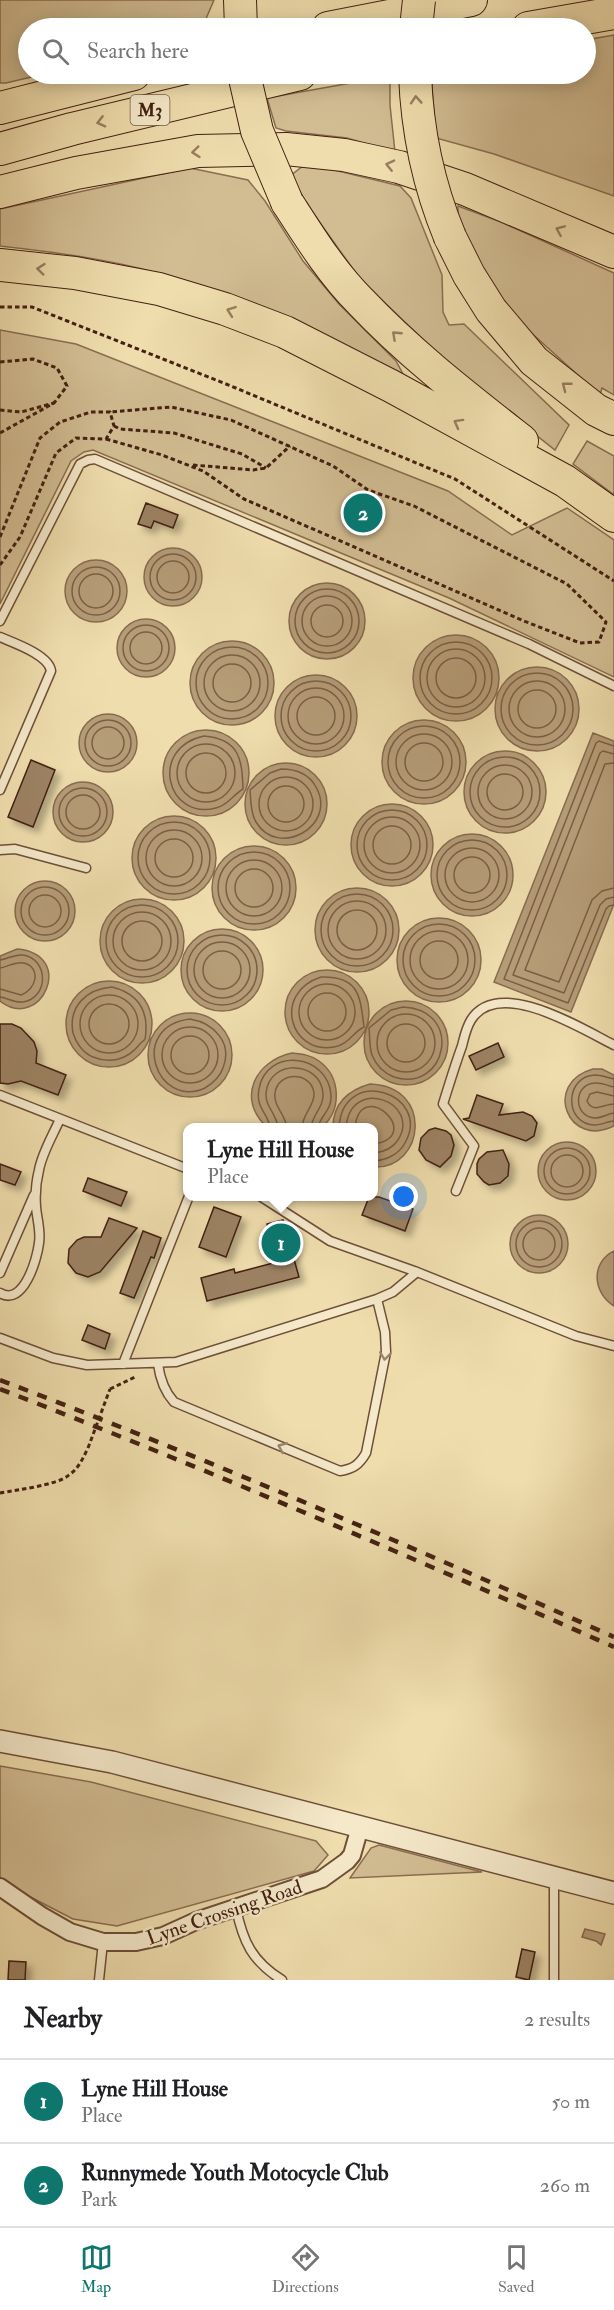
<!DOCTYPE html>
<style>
:root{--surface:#fff;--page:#f6f6f6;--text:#202124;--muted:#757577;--line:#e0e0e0;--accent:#0f766e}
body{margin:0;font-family:"IM FELL Double Pica",serif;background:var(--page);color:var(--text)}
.you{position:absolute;left:404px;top:1197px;width:21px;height:21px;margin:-15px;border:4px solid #fff;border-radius:50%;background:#1a73e8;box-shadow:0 0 0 9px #1a73e833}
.badge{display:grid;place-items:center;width:39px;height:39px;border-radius:50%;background:var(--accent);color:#fff;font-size:20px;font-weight:700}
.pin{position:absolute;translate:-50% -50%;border:3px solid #fff;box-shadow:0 2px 6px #0006}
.popup{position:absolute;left:183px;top:1123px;width:195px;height:78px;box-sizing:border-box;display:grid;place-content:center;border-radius:12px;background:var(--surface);filter:drop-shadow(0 2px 4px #0005);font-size:20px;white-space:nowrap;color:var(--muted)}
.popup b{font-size:22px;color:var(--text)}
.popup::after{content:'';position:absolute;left:50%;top:100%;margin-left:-12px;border:12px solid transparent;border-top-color:var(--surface)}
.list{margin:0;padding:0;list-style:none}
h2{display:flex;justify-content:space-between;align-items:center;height:78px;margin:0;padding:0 24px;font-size:26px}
h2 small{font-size:20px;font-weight:400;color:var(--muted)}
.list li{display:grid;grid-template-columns:39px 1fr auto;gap:18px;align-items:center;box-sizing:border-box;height:84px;padding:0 24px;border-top:2px solid var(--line)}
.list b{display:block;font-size:22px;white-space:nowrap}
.list p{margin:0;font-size:20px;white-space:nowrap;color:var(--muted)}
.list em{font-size:20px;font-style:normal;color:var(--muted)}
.icon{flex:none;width:33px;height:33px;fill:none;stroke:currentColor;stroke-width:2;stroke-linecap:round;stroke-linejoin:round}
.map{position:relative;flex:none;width:614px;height:1980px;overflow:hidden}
.search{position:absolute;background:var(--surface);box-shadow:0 3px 15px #0003;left:18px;right:18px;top:18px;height:66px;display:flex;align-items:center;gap:15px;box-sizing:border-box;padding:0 21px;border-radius:33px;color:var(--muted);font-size:22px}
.sheet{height:246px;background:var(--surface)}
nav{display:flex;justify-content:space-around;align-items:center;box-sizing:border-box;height:84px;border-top:2px solid var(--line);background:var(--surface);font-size:16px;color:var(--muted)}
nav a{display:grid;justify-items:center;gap:3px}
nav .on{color:var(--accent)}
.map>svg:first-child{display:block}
.green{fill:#d2bd93;stroke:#8a6e52;stroke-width:1.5}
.water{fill:#b59d78;stroke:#876b4f;stroke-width:1.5}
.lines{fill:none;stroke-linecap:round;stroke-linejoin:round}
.shore{stroke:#7c5e45;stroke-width:1.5}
.building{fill:#9c8263;stroke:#432012;stroke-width:1.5;filter:url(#shadow)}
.service-casing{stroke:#6e4f39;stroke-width:11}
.minor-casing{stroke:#6e4f39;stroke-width:20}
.tertiary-casing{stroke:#6e4f39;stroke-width:24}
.motorway-casing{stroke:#432012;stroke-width:34}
.path{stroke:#432012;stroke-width:3;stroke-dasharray:4.5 3;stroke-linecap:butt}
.service{stroke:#f5e9ca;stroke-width:8}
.minor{stroke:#f5e9ca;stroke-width:16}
.tertiary{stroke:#f5e9ca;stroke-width:21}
.motorway{stroke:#efddad;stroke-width:32}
.rail{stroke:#432012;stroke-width:4.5;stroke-dasharray:10 10;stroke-linecap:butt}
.motorway-bridge-casing{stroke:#432012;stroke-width:34;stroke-linecap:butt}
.path-bridge{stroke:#432012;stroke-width:3;stroke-dasharray:4.5 3;stroke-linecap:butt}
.motorway-bridge{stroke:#efddad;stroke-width:32}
.oneway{stroke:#997e60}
.oneway2{stroke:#9c846e}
.labels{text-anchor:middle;stroke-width:5;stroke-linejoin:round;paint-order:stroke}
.shield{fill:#f5e9ca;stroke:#785c49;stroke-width:1.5}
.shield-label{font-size:18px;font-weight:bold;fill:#432012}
.street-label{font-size:20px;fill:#432012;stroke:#f5e9ca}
</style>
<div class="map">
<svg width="614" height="1980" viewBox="0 0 614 1980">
<defs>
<filter id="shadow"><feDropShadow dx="5.5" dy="5.5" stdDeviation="3" flood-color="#0004"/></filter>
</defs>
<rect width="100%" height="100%" fill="#efddad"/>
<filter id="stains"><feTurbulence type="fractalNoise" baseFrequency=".00333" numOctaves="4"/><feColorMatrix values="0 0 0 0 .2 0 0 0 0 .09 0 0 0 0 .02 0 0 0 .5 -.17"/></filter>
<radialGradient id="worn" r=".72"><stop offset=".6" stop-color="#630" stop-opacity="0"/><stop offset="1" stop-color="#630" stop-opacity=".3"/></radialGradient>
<path class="green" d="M0 0H214L202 28H28V74H44L6 83H0Z
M614 35V196L494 154 436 138 431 74H586V40Z
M390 76V105L395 152 347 138 286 131 276 128 267 98Z
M303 166 330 169 400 186 411 198 442 275 443 312 449 325 464 324 569 425 555 450 458 373 361 280 305 202 290 176Z
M190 168 248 180 265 201 303 261 339 304 396 361 403 374C331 339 260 305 184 281 125 261 62 253 0 246V209Z
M458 206 501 222 614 273V395L602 388 600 395 516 319 481 268 458 217Z
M0 330 76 344 448 491 512 535 567 508 614 540V677L449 598 93 450 84 452 71 461 0 604Z
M587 441 614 456V495L573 464Z
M0 1766 91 1782 316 1841 328 1855 314 1871 117 1926 73 1919 15 1889 0 1877Z
M379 1845 482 1872 350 1878 371 1848Z"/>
<path class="water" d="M144 577a29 29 0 1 1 58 0a29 29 0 1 1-58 0Z
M65 591a31 31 0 1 1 62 0a31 31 0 1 1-62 0Z
M289 621a38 38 0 1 1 76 0a38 38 0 1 1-76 0Z
M117 648a29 29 0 1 1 58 0a29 29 0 1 1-58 0Z
M413 678a43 43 0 1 1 86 0a43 43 0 1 1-86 0Z
M190 683a42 42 0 1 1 84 0a42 42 0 1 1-84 0Z
M495 709a42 42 0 1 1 84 0a42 42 0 1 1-84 0Z
M275 716a41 41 0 1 1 82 0a41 41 0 1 1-82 0Z
M79 743a29 29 0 1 1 58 0a29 29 0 1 1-58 0Z
M382 762a42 42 0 1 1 84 0a42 42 0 1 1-84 0Z
M163 773a43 43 0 1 1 86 0a43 43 0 1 1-86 0Z
M593 733 614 741V904L571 1012 494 982Z
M464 792a41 41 0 1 1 82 0a41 41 0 1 1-82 0Z
M245 804a41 41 0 1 1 82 0a41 41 0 1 1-82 0Z
M53 812a30 30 0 1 1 60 0a30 30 0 1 1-60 0Z
M351 845a41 41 0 1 1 82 0a41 41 0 1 1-82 0Z
M132 858a42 42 0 1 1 84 0a42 42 0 1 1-84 0Z
M431 875a41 41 0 1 1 82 0a41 41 0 1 1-82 0Z
M212 888a42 42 0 1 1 84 0a42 42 0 1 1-84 0Z
M15 911a30 30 0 1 1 60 0a30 30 0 1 1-60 0Z
M315 930a42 42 0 1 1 84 0a42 42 0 1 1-84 0Z
M100 941a42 42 0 1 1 84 0a42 42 0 1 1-84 0Z
M397 960a42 42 0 1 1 84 0a42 42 0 1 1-84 0Z
M181 970a41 41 0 1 1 82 0a41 41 0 1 1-82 0Z
M17 949C77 954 41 1033 0 1001V956Z
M285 1012a42 42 0 1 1 84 0a42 42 0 1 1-84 0Z
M66 1024a43 43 0 1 1 86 0a43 43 0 1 1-86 0Z
M364 1043a42 42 0 1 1 84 0a42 42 0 1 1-84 0Z
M148 1055a42 42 0 1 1 84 0a42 42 0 1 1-84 0Z
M292 1053C302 1054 311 1055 319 1061 341 1077 342 1110 322 1127H267C236 1099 255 1061 292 1053Z
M593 1069H602L614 1075V1126C568 1149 542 1083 593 1069Z
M370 1084C434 1086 425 1169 374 1167V1128L333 1127C333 1104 348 1090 370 1084Z
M538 1171a29 29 0 1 1 58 0a29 29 0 1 1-58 0Z
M510 1244a29 29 0 1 1 58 0a29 29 0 1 1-58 0Z
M614 1251V1306C593 1293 590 1263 614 1251Z
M585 1929 605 1934 601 1945 596 1941 582 1937Z"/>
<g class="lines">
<path class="shore" d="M150 577a23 23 0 1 1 46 0a23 23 0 1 1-46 0Z
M157 577a16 16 0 1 1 32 0a16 16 0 1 1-32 0Z
M72 591a24 24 0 1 1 48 0a24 24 0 1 1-48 0Z
M79 591a17 17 0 1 1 34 0a17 17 0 1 1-34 0Z
M295 621a32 32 0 1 1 64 0a32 32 0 1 1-64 0Z
M302 621a25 25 0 1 1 50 0a25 25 0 1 1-50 0Z
M311 621a16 16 0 1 1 32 0a16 16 0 1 1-32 0Z
M123 648a23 23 0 1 1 46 0a23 23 0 1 1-46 0Z
M130 648a16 16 0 1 1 32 0a16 16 0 1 1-32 0Z
M420 678a36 36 0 1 1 72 0a36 36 0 1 1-72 0Z
M196 683a36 36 0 1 1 72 0a36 36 0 1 1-72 0Z
M427 678a29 29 0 1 1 58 0a29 29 0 1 1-58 0Z
M204 683a28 28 0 1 1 56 0a28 28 0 1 1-56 0Z
M436 678a20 20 0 1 1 40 0a20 20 0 1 1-40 0Z
M213 683a19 19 0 1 1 38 0a19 19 0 1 1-38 0Z
M501 709a36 36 0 1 1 72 0a36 36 0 1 1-72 0Z
M281 716a35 35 0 1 1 70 0a35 35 0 1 1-70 0Z
M509 709a28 28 0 1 1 56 0a28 28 0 1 1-56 0Z
M288 716a28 28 0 1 1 56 0a28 28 0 1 1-56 0Z
M518 709a19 19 0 1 1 38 0a19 19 0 1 1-38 0Z
M297 716a19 19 0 1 1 38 0a19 19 0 1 1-38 0Z
M85 743a23 23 0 1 1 46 0a23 23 0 1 1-46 0Z
M388 762a36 36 0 1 1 72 0a36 36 0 1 1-72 0Z
M92 743a16 16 0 1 1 32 0a16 16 0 1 1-32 0Z
M396 762a28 28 0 1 1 56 0a28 28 0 1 1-56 0Z
M204 736C240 739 242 760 243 789 233 795 228 805 216 808 167 821 148 748 204 736Z
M405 762a19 19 0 1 1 38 0a19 19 0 1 1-38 0Z
M177 773a29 29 0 1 1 58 0a29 29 0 1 1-58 0Z
M614 746 599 741 596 743 504 979 568 1003 606 909 609 906 614 905
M186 773a20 20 0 1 1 40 0a20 20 0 1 1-40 0Z
M614 754 603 751 600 753 513 975 564 993 600 905 606 899 614 897
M470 792a35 35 0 1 1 70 0a35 35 0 1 1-70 0Z
M614 763 605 764 525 970 559 982 592 900 602 891 614 888
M478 792a27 27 0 1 1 54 0a27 27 0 1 1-54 0Z
M281 769C296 769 309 774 316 787 338 826 278 859 256 822 250 812 251 800 250 790L270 773Z
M487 792a18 18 0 1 1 36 0a18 18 0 1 1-36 0Z
M259 804a27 27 0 1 1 54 0a27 27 0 1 1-54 0Z
M268 804a18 18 0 1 1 36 0a18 18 0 1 1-36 0Z
M59 812a24 24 0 1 1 48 0a24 24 0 1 1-48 0Z
M66 812a17 17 0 1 1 34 0a17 17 0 1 1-34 0Z
M357 845a35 35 0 1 1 70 0a35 35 0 1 1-70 0Z
M364 845a28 28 0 1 1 56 0a28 28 0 1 1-56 0Z
M138 858a36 36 0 1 1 72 0a36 36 0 1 1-72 0Z
M373 845a19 19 0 1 1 38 0a19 19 0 1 1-38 0Z
M146 858a28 28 0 1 1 56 0a28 28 0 1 1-56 0Z
M155 858a19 19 0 1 1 38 0a19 19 0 1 1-38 0Z
M437 875a35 35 0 1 1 70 0a35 35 0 1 1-70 0Z
M445 875a27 27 0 1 1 54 0a27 27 0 1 1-54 0Z
M218 888a36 36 0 1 1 72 0a36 36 0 1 1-72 0Z
M454 875a18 18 0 1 1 36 0a18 18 0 1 1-36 0Z
M226 888a28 28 0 1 1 56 0a28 28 0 1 1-56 0Z
M235 888a19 19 0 1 1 38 0a19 19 0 1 1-38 0Z
M21 911a24 24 0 1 1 48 0a24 24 0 1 1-48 0Z
M321 930a36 36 0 1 1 72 0a36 36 0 1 1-72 0Z
M29 911a16 16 0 1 1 32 0a16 16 0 1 1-32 0Z
M328 930a29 29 0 1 1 58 0a29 29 0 1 1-58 0Z
M106 941a36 36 0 1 1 72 0a36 36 0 1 1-72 0Z
M337 930a20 20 0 1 1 40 0a20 20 0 1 1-40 0Z
M113 941a29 29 0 1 1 58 0a29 29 0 1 1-58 0Z
M122 941a20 20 0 1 1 40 0a20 20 0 1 1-40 0Z
M403 960a36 36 0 1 1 72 0a36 36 0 1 1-72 0Z
M410 960a29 29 0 1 1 58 0a29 29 0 1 1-58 0Z
M187 970a35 35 0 1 1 70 0a35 35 0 1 1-70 0Z
M420 960a19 19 0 1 1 38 0a19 19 0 1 1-38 0Z
M194 970a28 28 0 1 1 56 0a28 28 0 1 1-56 0Z
M203 970a19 19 0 1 1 38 0a19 19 0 1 1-38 0Z
M0 960C8 959 14 954 23 955 49 959 49 998 23 1002 14 1003 8 998 0 997
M0 968C8 967 15 961 24 963 42 968 36 990 21 995L0 989
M321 977C360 976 360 997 364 1027 353 1032 348 1045 334 1047 290 1055 272 993 321 977Z
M299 1012a28 28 0 1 1 56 0a28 28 0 1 1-56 0Z
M112 987C132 992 145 1004 146 1025 146 1028 146 1036 145 1039 144 1041 140 1043 139 1045 127 1060 110 1064 93 1057 83 1053 76 1043 73 1033 68 1006 87 989 112 987Z
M308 1012a19 19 0 1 1 38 0a19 19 0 1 1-38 0Z
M80 1024a29 29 0 1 1 58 0a29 29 0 1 1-58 0Z
M89 1024a20 20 0 1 1 40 0a20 20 0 1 1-40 0Z
M403 1007C465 1010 446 1094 394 1077 384 1073 376 1065 372 1055 369 1046 370 1036 369 1028L391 1010Z
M377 1043a29 29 0 1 1 58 0a29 29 0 1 1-58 0Z
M190 1019C214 1023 233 1043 223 1068 220 1077 213 1083 205 1088 157 1110 127 1027 190 1019Z
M387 1043a19 19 0 1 1 38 0a19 19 0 1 1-38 0Z
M162 1055a28 28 0 1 1 56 0a28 28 0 1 1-56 0Z
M171 1055a19 19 0 1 1 38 0a19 19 0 1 1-38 0Z
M614 1079C608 1078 602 1075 595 1075 564 1076 564 1125 595 1125 602 1125 608 1121 614 1121
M614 1087C607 1086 602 1082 595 1083 573 1084 573 1117 595 1118 602 1118 607 1114 614 1113
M614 1096 597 1092 590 1094 587 1101C593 1114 603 1104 614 1104
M270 1128C269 1114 255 1108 259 1089 266 1047 328 1053 331 1095 332 1111 320 1115 318 1128
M278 1128C277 1114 265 1107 266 1093 269 1059 320 1060 323 1093 324 1108 312 1114 311 1128
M287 1128C286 1115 273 1106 275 1093 278 1071 311 1071 314 1093 315 1106 302 1114 302 1128
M339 1128C342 1064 433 1093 405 1143 399 1154 387 1160 374 1161
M346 1128C350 1075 422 1102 398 1140 392 1149 384 1152 374 1153
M355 1128C360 1075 426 1136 374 1144
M544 1171a23 23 0 1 1 46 0a23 23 0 1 1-46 0Z
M551 1171a16 16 0 1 1 32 0a16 16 0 1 1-32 0Z
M516 1244a23 23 0 1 1 46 0a23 23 0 1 1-46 0Z
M523 1244a16 16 0 1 1 32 0a16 16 0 1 1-32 0Z"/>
</g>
<path class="building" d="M146 503 178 515 173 528 154 521 151 528 138 524Z
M31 760 55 770 33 827 8 817Z
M0 1024H12L21 1028 34 1042 37 1051 36 1063 66 1075 58 1095 21 1081 8 1084 0 1083Z
M498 1043 504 1057 476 1070 469 1056Z
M477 1095 503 1104 499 1115 523 1112 532 1116 537 1123 534 1136 526 1141 463 1119 469 1118Z
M435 1128 446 1131 451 1135 454 1145 451 1156 440 1167 426 1160 419 1150 421 1138 429 1130Z
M503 1150 509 1164 508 1176 500 1183 489 1185 484 1182 477 1174V1164L479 1159 487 1152Z
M0 1164 21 1172 15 1185 0 1180Z
M88 1178 127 1192 121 1206 83 1191Z
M369 1197H379L413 1209 405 1231 362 1215Z
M214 1207 241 1217 226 1257 199 1247Z
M109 1218 137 1228 100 1272 88 1277 76 1273 68 1263 69 1249 77 1240 84 1237H101Z
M283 1220 299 1277 207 1301 201 1278 234 1269 235 1273 277 1262 267 1224Z
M143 1231 161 1238 154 1258 151 1257 134 1298 120 1293Z
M88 1325 110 1334 105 1349 82 1340Z
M522 1949 535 1952 529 1980 516 1977Z
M9 1961 26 1962 25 1980H8Z"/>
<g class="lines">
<g class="service-casing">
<path id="service" d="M0 621 80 464 88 460 95 459 529 644 614 686
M0 637C14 643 49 655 51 671L0 790
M0 850 15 849 86 868
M0 1095 188 1169
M456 1191 474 1146 443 1104C449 1085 455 1065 462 1046 464 1038 466 1028 471 1020 498 976 582 1029 614 1045
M260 1196 330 1241 417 1272 576 1336 614 1346
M0 1273 34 1195
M0 1293C23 1307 37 1260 39 1243 41 1231 37 1219 36 1207 35 1194 36 1182 39 1170 42 1153 53 1135 60 1119
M0 1338 53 1358 87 1365 176 1362 377 1299 393 1292 417 1272
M123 1364 189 1196
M158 1364C160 1379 164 1391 174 1402L340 1471C353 1469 359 1465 366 1453L386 1352 385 1332 377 1299
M236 1908C243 1942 252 1961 282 1980
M99 1980 103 1942
M554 1980V1877"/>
</g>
<g class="minor-casing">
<path id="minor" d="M0 1887 42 1916 70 1932 103 1942H136L163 1936 196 1921 322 1879 347 1861 352 1855 360 1827"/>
</g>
<g class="tertiary-casing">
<path id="tertiary" d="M0 1741 112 1762 614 1893"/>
</g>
<g class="motorway-casing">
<path id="motorway" d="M240 0 241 28
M328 28 471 0
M528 28 614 13
M0 108 134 74
M0 149 72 129 300 74
M0 192 76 173 198 151 286 149 344 155 399 167 465 189 614 252
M287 202C309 236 331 272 360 301 409 353 466 397 522 441
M450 237 469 275 491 310 534 361 596 410 614 419
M0 265 75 273 159 289 225 309 285 332 391 386 565 481 614 516"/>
</g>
<path class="path" d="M0 307H32L231 386 455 479 614 581
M0 362 33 359 57 368 67 386 54 403
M0 410 21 412 54 403 0 433
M114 426 120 429 174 433 242 454 266 468
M106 439 162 455 203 471 244 499 524 621 580 643 599 642 606 622 567 584 414 506 368 490 333 466 231 420 171 407 110 412
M193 465 253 470 266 468 290 446
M0 537 40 438 60 422 91 412H110L114 426 106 439 76 438 56 453 20 537 0 565
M110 1389 135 1377
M0 1493C16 1490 58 1485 69 1475 79 1468 83 1458 88 1448"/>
<use href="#service" class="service"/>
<use href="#minor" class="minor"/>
<use href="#tertiary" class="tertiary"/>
<use href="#motorway" class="motorway"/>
<path class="rail" d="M0 1380C207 1459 411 1546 614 1637
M0 1389C207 1469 411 1557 614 1647"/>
<g class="motorway-bridge-casing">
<path id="motorway-bridge" d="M416 28 419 0
M244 74 257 131 287 202
M415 74C417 131 428 184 450 237"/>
</g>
<path class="path-bridge" d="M88 1448 110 1389"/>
<use href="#motorway-bridge" class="motorway-bridge"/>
</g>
<defs><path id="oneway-chevron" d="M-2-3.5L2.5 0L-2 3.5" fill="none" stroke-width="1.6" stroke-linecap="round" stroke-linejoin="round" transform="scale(1.5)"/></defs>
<g class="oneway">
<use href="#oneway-chevron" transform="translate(416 100) rotate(-94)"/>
<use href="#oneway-chevron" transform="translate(101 122) rotate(166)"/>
<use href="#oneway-chevron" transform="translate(196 152) rotate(174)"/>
<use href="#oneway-chevron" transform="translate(390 165) rotate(-167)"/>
<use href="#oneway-chevron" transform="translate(560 230) rotate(-157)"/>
<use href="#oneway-chevron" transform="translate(41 269) rotate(-174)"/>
<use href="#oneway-chevron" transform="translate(231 311) rotate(-160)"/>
<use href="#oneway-chevron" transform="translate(396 335) rotate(-137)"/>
<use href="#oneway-chevron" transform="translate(566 386) rotate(-142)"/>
<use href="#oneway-chevron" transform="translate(458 423) rotate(-151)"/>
</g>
<g class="oneway2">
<use href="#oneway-chevron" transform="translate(385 1356) rotate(97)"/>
<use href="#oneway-chevron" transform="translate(282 1447) rotate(-157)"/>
</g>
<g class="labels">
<rect class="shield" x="130.5" y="95" width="39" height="30" rx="4.5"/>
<g class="shield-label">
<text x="150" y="116">M3</text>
</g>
<g class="street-label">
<text transform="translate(224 1912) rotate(-19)" y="7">Lyne Crossing Road</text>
</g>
</g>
<rect width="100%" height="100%" filter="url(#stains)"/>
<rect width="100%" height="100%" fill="url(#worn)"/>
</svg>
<div class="you"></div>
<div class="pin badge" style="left:281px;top:1243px">1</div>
<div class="popup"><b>Lyne Hill House</b>Place</div>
<div class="pin badge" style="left:363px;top:513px">2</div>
<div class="search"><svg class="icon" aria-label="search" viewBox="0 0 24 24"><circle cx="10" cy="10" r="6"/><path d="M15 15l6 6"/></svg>Search here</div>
</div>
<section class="sheet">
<h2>Nearby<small>2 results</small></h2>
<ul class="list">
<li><span class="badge">1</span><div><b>Lyne Hill House</b><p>Place</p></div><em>50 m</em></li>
<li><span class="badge">2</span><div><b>Runnymede Youth Motocycle Club</b><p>Park</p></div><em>260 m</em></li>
</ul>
</section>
<nav>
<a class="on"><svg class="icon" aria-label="map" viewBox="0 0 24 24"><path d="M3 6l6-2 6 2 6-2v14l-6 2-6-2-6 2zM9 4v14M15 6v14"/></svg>Map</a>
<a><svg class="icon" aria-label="directions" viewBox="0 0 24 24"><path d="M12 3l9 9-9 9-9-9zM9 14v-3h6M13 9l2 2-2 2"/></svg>Directions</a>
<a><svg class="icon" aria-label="saved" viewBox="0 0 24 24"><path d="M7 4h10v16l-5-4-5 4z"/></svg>Saved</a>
</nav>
